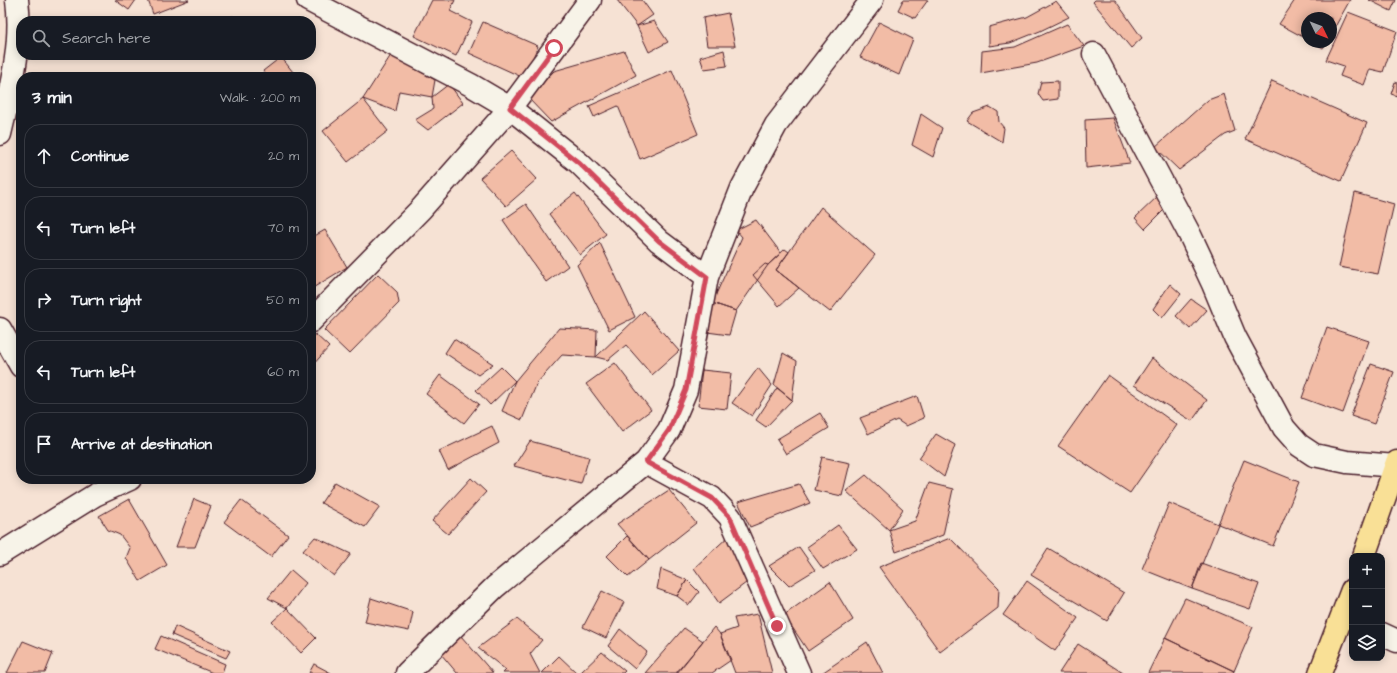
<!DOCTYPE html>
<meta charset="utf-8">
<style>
:root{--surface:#171b24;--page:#242831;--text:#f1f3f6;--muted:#9ea1a6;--line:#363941}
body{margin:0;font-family:"Architects Daughter",sans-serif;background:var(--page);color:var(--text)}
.controls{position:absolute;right:12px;bottom:12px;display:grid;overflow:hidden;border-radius:8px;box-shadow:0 2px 10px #0003}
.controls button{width:36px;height:36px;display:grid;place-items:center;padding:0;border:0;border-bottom:1px solid var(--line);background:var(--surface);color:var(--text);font:20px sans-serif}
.compass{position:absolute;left:1301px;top:12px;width:36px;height:36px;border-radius:50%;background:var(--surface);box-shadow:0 2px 10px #0003;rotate:133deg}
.stop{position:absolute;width:12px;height:12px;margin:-9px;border:3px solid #d1495b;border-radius:50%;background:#fff}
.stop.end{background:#d1495b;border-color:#fff;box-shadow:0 1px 4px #0008}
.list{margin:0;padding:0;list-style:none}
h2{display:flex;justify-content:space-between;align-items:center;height:52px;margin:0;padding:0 16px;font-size:17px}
h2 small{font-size:13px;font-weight:400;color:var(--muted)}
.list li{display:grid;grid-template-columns:26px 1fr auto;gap:12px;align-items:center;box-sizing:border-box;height:64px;margin:0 8px 8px;padding:0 8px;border:1px solid var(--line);border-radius:16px}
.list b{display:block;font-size:15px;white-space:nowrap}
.list em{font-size:13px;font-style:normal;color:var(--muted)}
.icon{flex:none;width:22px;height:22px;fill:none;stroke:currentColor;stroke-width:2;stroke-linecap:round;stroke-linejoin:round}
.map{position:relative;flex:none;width:1397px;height:673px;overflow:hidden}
.search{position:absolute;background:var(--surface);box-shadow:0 2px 10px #0003;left:16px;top:16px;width:300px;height:44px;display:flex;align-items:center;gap:10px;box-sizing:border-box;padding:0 14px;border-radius:16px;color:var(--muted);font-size:15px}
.panel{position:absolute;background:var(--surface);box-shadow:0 2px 10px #0003;left:16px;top:72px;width:300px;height:412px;border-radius:16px}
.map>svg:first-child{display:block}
.building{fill:#f2bca6;stroke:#4a1f2b}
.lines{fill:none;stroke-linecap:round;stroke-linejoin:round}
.street-casing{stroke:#4a1f2b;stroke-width:25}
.highway-casing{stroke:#4a1f2b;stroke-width:25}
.street{stroke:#f7f3e8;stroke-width:22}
.highway{stroke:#f9e096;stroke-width:22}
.route{stroke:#d1495b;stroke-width:5}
</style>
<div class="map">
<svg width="1397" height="673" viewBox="0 0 1397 673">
<rect width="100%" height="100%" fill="#f6e2d4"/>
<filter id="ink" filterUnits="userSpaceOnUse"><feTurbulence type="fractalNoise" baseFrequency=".025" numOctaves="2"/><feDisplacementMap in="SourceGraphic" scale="8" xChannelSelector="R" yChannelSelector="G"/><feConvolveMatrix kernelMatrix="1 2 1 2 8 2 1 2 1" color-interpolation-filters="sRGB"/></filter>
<g filter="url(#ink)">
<path class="building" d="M115 0H136L129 10Z
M148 0H189L153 14Z
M432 0H455L450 11 472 22 456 56 414 36Z
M617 0H642L653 15 637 26Z
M903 0H928L915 18 898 10Z
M1095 0H1115L1142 38 1131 48 1093 2Z
M1295 0H1350L1331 34V18H1307V39L1279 24Z
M1369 0H1396L1391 11Z
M1056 1 1069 17 1040 31 1010 43 989 46V27L1027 17Z
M1348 12 1397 31 1383 72 1370 69 1364 85 1340 76 1344 66 1326 60Z
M728 13 735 46H707L703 18Z
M233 16 236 21H224Z
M654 21 668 42 649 52 637 26Z
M483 22 538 46 524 78 469 53Z
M879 22 913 39 899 75 860 57Z
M1067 24 1084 46 1037 63 981 73 982 51 1015 47Z
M1312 42H1327L1323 48Z
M724 50 727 66 704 69 700 57Z
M624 51 636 75 551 122 528 98 554 71Z
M391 55 435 80 432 97 399 91 395 111 363 99Z
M281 57 297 77H268L263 71Z
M672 70 698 134 640 159 618 106 594 117 589 106Z
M1058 81V99L1043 101 1038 94 1041 82Z
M1272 81 1367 123 1341 181 1245 139Z
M1395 82 1397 83V96L1391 94Z
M449 84 463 103 428 130 415 120 433 109 432 97Z
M1224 94 1235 131 1225 135 1179 170 1155 147 1208 100Z
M363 99 388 131 348 162 323 131Z
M990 107 998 112 999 122 1004 128 1002 142 967 121 973 113Z
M921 114 942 128 933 157 912 145Z
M1113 118 1130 163 1086 168 1085 120Z
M511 151 537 179 506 206 480 178Z
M575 193 606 234 580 255 549 214Z
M1355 193 1394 204 1378 274 1339 267Z
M1158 196 1165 209 1145 229 1135 218Z
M526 204 568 266 546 282 503 220Z
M821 207 875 255 830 312 776 270Z
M756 220 781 253 768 265 736 311 712 303 742 237 736 230Z
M325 230 347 267 311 289V238Z
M600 243 635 317 609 330 577 265Z
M785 249 789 252 776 270 799 288 779 306 753 275 765 264 768 265Z
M378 274 397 292 399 303 349 354 324 330Z
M1170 284 1181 294 1162 318 1153 309Z
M1191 299 1207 310 1190 329 1176 316Z
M712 303 736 311 729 335 707 332Z
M644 311 679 351 652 375 626 345 608 360 596 357Z
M1327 327 1369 341 1343 413 1302 398Z
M559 328 597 330 596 357 562 355 537 383 522 420 502 411 515 381Z
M315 334 329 347 311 367V339Z
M454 339 493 364 478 375 445 353Z
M783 353 797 361 792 400 774 385Z
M1152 358 1207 400 1192 421 1134 385Z
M615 363 651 410 622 432 586 384Z
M1371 364 1394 372 1374 424 1351 416Z
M501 367 515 381 490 405 476 390Z
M758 368 772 385 752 416 732 403Z
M702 370 731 373 727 409 698 406Z
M440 375 479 404 464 423 426 394Z
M1108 375 1177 425 1130 493 1058 446Z
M777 388 792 400 766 427 756 420Z
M917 396 924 418 906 426 897 420 868 434 860 418Z
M820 413 829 428 786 454 777 439Z
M492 426 499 443 448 470 439 451Z
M936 434 955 445 944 477 919 458Z
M530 441 589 457 581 484 514 466Z
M822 457 850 463 842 496 814 490Z
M1244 460 1299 482 1273 546 1218 524Z
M866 475 903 509 889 530 846 491Z
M471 478 486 492 448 534 432 521Z
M335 482 380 507 365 527 321 503Z
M929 483 953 489 943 535 896 552 889 530 915 521Z
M799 484 810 503 750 527 738 502Z
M669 490 696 523 649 560 617 524Z
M129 499 167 565 140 581 126 558 130 548 120 535 108 530 99 516Z
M194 499 211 506 195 547H176Z
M241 500 288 535 271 557 224 522Z
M1169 503 1218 524 1192 589 1142 569Z
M838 525 857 549 823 569 807 547Z
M730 535 754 577 719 603 694 568Z
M627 536 649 560 628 577 607 556Z
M315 537 351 554 334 576 303 551Z
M950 538 999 588 998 608 940 652 879 567Z
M799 547 815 570 789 586 769 566Z
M1048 548 1124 593 1107 621 1031 575Z
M1201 563 1259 584 1250 609 1192 589Z
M661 569 687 580 677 596 657 589Z
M291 570 306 583 287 608 268 598Z
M687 580 699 592 689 605 677 596Z
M1027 581 1078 618 1055 651 1003 615Z
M830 582 853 620 808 651 784 615Z
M602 591 624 602 606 638 583 627Z
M371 598 413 612 409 631 365 622Z
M1185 598 1253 627 1234 671 1165 638Z
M287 608 316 638 301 653 272 622Z
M758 614 772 673H735L720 634 737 628 734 618Z
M517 619 542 640 530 654 540 673H503L506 670 478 648Z
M175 626 230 651 226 658 172 635Z
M714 627 720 634 731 660 712 673H677Z
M684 628 703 641 676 673H645Z
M620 629 647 652 635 669 608 646Z
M161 636 225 664 222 673H213L155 649Z
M461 636 493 673H457L441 654Z
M1165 638 1234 671 1233 673H1148Z
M23 641 53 653 45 673H7Z
M867 642 883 673H822Z
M1078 644 1123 673H1059Z
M602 652 625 671 623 673 581 672Z
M559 656 577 673H542Z
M314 664 331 673H309Z"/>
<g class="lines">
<g class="street-casing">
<path id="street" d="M308 0 471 85 510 108 579 163 659 241 707 277
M1094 54 1190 235 1213 284 1235 337 1284 428 1299 445 1314 455 1347 462 1396 466
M0 134C10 91 23 45 17 0
M311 321 421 209 510 108 590 0
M0 329 21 366
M646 462 712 498 730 517 799 673
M0 554 95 495 130 479
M1382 634 1397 641
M407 673 495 587 646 462 669 430 686 390 707 277 742 188 776 125 872 0"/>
</g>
<g class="highway-casing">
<path id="highway" d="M1364 556 1397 462
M1320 673 1352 590"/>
</g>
<use href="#street" class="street"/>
<use href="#highway" class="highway"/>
</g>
</g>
<g class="lines" filter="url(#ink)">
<path class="route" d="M554 48 510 108 579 163 659 241 707 277 686 390 669 430 646 462 712 498 730 517 777 626"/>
</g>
</svg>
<div class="controls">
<button>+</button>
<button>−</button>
<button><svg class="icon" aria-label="layers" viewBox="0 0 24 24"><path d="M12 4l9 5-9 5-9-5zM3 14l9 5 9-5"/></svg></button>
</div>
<svg class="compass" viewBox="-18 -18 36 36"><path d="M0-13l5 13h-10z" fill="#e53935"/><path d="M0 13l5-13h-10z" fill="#9ea1a6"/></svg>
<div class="stop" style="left:554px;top:48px"></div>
<div class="stop end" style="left:777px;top:626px"></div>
<div class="search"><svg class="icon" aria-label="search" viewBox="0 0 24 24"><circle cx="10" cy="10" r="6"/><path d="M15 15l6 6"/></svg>Search here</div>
<section class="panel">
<h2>3 min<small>Walk · 200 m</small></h2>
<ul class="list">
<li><svg class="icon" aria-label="ahead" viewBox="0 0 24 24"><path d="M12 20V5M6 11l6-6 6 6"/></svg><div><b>Continue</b></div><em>20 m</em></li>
<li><svg class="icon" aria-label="left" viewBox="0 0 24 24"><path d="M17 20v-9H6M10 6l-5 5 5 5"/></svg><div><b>Turn left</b></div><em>70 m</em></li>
<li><svg class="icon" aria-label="right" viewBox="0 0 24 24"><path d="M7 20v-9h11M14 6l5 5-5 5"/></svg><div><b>Turn right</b></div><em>50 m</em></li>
<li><svg class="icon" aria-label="left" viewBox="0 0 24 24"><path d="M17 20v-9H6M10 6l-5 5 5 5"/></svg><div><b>Turn left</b></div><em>60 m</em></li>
<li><svg class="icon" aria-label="arrive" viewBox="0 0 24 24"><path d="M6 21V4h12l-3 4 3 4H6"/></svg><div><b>Arrive at destination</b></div></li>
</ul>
</section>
</div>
